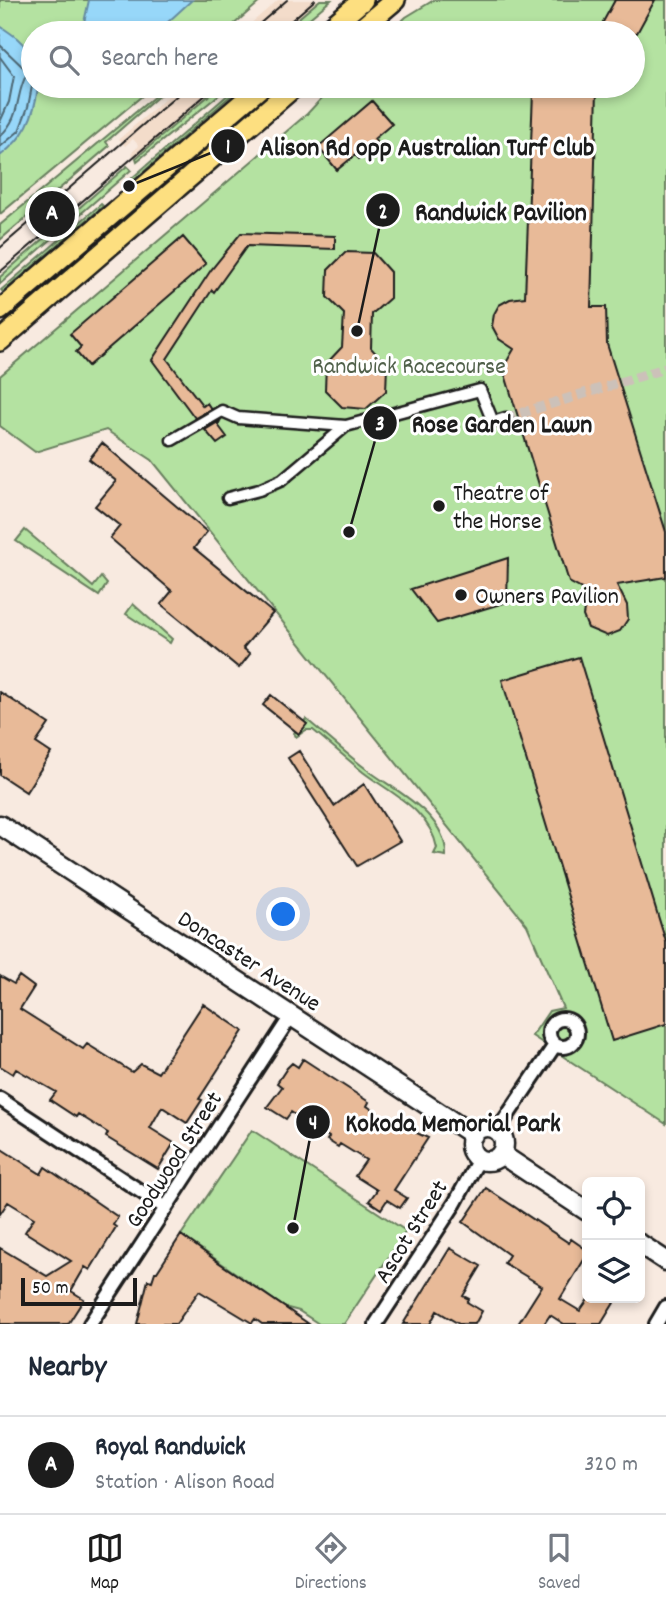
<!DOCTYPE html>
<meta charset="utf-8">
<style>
:root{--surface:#fff;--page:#f6f6f7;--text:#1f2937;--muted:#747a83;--line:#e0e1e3;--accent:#1c1c1c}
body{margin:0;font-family:Dekko,sans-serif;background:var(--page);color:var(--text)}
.controls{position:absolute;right:21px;bottom:21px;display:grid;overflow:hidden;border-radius:10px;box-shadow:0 4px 10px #0003}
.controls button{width:63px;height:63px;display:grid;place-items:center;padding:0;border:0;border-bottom:2px solid var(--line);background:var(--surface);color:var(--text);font:35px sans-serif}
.scale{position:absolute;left:21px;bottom:18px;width:116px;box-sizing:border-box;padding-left:7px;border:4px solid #1c1c1c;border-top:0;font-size:19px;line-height:24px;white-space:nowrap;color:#1c1c1c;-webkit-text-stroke:5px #fff;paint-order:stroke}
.you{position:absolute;left:284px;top:915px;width:24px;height:24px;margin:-18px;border:5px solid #fff;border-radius:50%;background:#1a73e8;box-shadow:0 0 0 10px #1a73e833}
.badge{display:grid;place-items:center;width:46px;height:46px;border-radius:50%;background:var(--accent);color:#fff;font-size:23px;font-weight:700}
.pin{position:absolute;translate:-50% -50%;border:4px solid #fff;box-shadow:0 2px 7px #0006}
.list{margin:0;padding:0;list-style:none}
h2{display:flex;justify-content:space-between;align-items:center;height:91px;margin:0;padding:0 28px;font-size:30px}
h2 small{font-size:23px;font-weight:400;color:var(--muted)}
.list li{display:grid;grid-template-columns:46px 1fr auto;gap:21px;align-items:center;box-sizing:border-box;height:98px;padding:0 28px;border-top:2px solid var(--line)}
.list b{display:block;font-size:26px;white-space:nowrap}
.list p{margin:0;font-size:23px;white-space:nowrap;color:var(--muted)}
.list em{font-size:23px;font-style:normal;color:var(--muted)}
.icon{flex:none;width:38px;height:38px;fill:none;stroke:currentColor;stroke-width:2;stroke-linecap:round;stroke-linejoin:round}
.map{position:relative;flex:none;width:666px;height:1324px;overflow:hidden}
.search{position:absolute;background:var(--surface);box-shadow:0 4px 10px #0003;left:21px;right:21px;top:21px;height:77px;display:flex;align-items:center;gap:18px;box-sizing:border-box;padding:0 24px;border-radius:38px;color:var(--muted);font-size:26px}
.sheet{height:189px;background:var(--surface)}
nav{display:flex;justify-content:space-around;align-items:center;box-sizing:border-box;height:98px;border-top:2px solid var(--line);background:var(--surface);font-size:19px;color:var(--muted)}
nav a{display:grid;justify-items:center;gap:4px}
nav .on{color:var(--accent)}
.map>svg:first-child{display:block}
.built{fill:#f3dcca}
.green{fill:#b4e2a1;stroke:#687f5e;stroke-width:2}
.water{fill:#97d7f9;stroke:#668ca1;stroke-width:2}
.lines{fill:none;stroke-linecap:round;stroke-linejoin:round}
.shore{stroke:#4d6774;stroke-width:2}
.building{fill:#e8ba98;stroke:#1c1c1c;stroke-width:2}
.pedestrian-tunnel{stroke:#ccc1b9;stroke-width:10;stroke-dasharray:10 5;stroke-linecap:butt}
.pedestrian-casing{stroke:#1c1c1c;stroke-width:15}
.minor-casing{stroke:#1c1c1c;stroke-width:18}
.secondary-casing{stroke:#1c1c1c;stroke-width:23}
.primary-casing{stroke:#1c1c1c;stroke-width:24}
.pedestrian{stroke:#fff;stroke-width:10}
.minor{stroke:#fff;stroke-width:12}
.secondary{stroke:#fff;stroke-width:18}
.primary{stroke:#fddf80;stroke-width:19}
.tram{stroke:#1c1c1c;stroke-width:2}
.poi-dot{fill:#1c1c1c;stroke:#fff;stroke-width:2.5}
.labels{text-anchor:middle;stroke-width:6;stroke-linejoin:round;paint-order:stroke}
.park-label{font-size:24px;fill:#51614b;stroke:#fff}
.poi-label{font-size:24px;fill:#1c1c1c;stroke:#fff;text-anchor:start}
.street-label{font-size:24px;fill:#1c1c1c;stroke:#fff}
.leader{fill:none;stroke:#1c1c1c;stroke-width:2.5}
.callout-dot{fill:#1c1c1c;stroke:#fff;stroke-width:2.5}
.mark-label{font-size:21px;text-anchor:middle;font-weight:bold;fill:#fff}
.callout-label{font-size:26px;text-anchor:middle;font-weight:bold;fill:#1c1c1c;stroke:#fff;stroke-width:6;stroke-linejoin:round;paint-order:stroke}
</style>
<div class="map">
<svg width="666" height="1324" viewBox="0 0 666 1324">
<rect width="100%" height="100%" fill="#f8eae0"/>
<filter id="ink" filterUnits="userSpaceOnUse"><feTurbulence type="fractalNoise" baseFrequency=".0143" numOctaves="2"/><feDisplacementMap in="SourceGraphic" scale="14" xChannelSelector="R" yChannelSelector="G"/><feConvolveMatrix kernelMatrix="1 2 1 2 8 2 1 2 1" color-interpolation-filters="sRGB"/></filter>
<g filter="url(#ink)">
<path class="built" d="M278 0H320L281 33H240Z
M180 86H220L136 158 131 153 139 146 133 139 125 146 119 139Z"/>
<path class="green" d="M0 0H262L224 33H33V86H154L0 214Z
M320 0H331L292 33H281Z
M434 0H666V1124L532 1036 549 1011 563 1008 527 925 152 460 106 430 35 452 0 426V376L307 114 333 86H633V33H389L406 17Z
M167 86H170L106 142 109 146 0 240V225Z
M220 86H230L137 161 136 158Z
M238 86H242L134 180 132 178Z
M127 166 131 170 0 284V277Z
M101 204 103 206 3 292 1 290Z
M25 530 93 587 101 577 107 584 99 596 16 541Z
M133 604 172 639 170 643 126 614Z
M306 719C327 736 347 755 369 771 397 792 447 815 446 856L434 854 437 848C430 810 390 793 363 772 346 758 330 744 313 730H306L296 737 294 733Z
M252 1130 406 1231 344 1324H319L299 1311 284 1307 181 1235Z"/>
<path class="water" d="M89 0H192L156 33H77L83 27Z
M0 26C29 45 33 51 33 86L38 87C34 118 25 137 0 156Z"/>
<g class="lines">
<path class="shore" d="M0 45 28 72C14 94 23 115 0 136
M0 57 14 76 9 102 0 122
M0 147 19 131 28 107 33 81"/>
</g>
<path class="building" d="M615 0H655L637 33H597Z
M597 90 591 307H606L607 344 666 532V577L617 585 627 605 628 619 620 631 607 636 588 628 583 616 587 592 569 582 503 368 514 349 499 339 492 326 494 314 499 305 510 299 525 297 533 92Z
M372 101 392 124 374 139 377 143 359 159 355 155 337 170 318 147Z
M241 233 335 236V249L247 246 214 292 212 290 167 359 203 406 207 403 211 409 195 418 152 360 211 270Z
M183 237 206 264 88 366 76 352 81 347 70 334Z
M346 252 373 253 390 272V298L372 314 371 348 387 366 386 391 366 409 342 407 325 390 326 364 342 347 344 314 327 297 328 270Z
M220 421 218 425 227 437 217 444 205 430Z
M102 443 207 532 194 548 273 613 243 648 250 654 239 668 161 604 172 591 110 538 120 526 95 506 116 481 89 459Z
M508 558 507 602 437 623 411 589Z
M579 657 666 942V1024L612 1041 502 680Z
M0 692 49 724 36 743 51 753 26 792 0 775Z
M271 695 307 724 299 734 263 705Z
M299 751 334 806 364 784 400 841 357 866 288 758Z
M0 976 14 984 19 976 34 987 20 1009 83 1049 87 1044 132 1072 141 1064 158 1073 203 1004 243 1031 199 1099 202 1100 187 1123 162 1107 150 1128 174 1143 158 1169 106 1137 108 1133 78 1114 76 1117 50 1100 56 1092 16 1069 13 1074 0 1066Z
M303 1059 369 1102 367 1106 388 1120 428 1138 394 1190 407 1198 400 1208 387 1200 381 1209 369 1201 377 1190 355 1176 366 1160 340 1144 338 1147 327 1140 329 1137 291 1112 286 1119 267 1107 282 1087 277 1083 287 1068 292 1063 298 1067Z
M0 1148 41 1174 45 1167 118 1217 113 1225 116 1227 101 1252 90 1270 85 1267 71 1291 84 1299 68 1324H0V1248L47 1276 71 1261 25 1232 34 1218 8 1202 0 1214Z
M486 1188 569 1243 571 1239 587 1250V1255L560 1299 580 1311 589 1298H617L601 1324H564L550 1315 544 1324H518L542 1286 504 1263 509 1255 463 1222Z
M181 1235 218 1262 309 1324H262L255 1319 252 1323 199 1291 176 1324H137L148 1280 152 1281 155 1272H157Z
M450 1248 481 1266 463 1296 469 1299 467 1302 482 1311 475 1324H459L437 1311 430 1324H403Z"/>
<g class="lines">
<path class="pedestrian-tunnel" d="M506 418 666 368"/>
<g class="pedestrian-casing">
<path id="pedestrian" d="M172 440 222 411 238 418 346 426
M228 498 259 490 282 480 346 426 480 390 493 422 506 418"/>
</g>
<g class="minor-casing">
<path id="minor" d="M549 1033a14 14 0 1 1 28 0a14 14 0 1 1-28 0Z
M0 1099 166 1208
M497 1131 555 1045
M90 1324 291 1016
M376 1324 455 1203 479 1159
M656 1324 666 1307"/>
</g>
<g class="secondary-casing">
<path id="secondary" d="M0 825 473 1135
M470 1144a17 17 0 1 1 34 0a17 17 0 1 1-34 0Z
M501 1154 587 1211
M640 1244 666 1261"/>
</g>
<g class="primary-casing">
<path id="primary" d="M324 33 363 0
M356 33 395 0
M0 310 262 86
M0 341 295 86"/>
</g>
<use href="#pedestrian" class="pedestrian"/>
<use href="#minor" class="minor"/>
<use href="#secondary" class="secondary"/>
<use href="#primary" class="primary"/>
<path class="tram" d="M249 33 287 0
M277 33 315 0
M0 248 188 86
M0 272 216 86"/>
</g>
</g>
<g class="poi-dot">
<circle cx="439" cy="506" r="7"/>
<circle cx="461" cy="595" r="7"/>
</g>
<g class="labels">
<g class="park-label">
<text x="409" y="373">Randwick Racecourse</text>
</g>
<g class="poi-label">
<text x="453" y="500">Theatre of<tspan x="453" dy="28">the Horse</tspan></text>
<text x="475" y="603">Owners Pavilion</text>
</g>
<g class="street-label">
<text transform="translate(250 960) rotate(33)" y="8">Doncaster Avenue</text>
<text transform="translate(173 1159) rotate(-57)" y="8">Goodwood Street</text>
<text transform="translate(410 1231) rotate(-58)" y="8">Ascot Street</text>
</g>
</g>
<path class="leader" d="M129 186L228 146M357 331L383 210M349 532L380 423M293 1228L313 1122"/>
<g class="callout-dot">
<circle cx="129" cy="186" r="7"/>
<circle cx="357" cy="331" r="7"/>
<circle cx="349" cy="532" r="7"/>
<circle cx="293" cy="1228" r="7"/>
<circle cx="228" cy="146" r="18"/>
<circle cx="383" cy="210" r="18"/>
<circle cx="380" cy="423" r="18"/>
<circle cx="313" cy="1122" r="18"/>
</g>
<g class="mark-label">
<text x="228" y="153">1</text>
<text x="383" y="218">2</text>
<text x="380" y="430">3</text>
<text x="313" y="1129">4</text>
</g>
<g class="callout-label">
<text x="427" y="155">Alison Rd opp Australian Turf Club</text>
<text x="501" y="220">Randwick Pavilion</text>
<text x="502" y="432">Rose Garden Lawn</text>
<text x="453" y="1131">Kokoda Memorial Park</text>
</g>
</svg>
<div class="controls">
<button><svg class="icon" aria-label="locate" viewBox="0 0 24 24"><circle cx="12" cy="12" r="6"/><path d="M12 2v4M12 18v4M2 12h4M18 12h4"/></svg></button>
<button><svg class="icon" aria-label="layers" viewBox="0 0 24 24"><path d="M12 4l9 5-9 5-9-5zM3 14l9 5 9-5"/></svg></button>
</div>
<div class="scale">50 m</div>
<div class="you"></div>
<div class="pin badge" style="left:52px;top:214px">A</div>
<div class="search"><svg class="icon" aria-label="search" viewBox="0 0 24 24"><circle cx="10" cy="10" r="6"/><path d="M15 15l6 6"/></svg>Search here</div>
</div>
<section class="sheet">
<h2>Nearby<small></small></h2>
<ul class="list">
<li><span class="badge">A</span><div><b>Royal Randwick</b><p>Station · Alison Road</p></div><em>320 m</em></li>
</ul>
</section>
<nav>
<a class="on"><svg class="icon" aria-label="map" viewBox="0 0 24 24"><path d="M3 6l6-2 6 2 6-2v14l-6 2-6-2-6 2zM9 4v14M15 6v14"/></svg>Map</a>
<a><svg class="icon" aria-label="directions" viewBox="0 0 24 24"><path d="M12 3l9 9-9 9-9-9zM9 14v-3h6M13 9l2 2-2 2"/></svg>Directions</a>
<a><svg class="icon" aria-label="saved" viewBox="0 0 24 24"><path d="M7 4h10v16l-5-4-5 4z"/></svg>Saved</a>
</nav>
